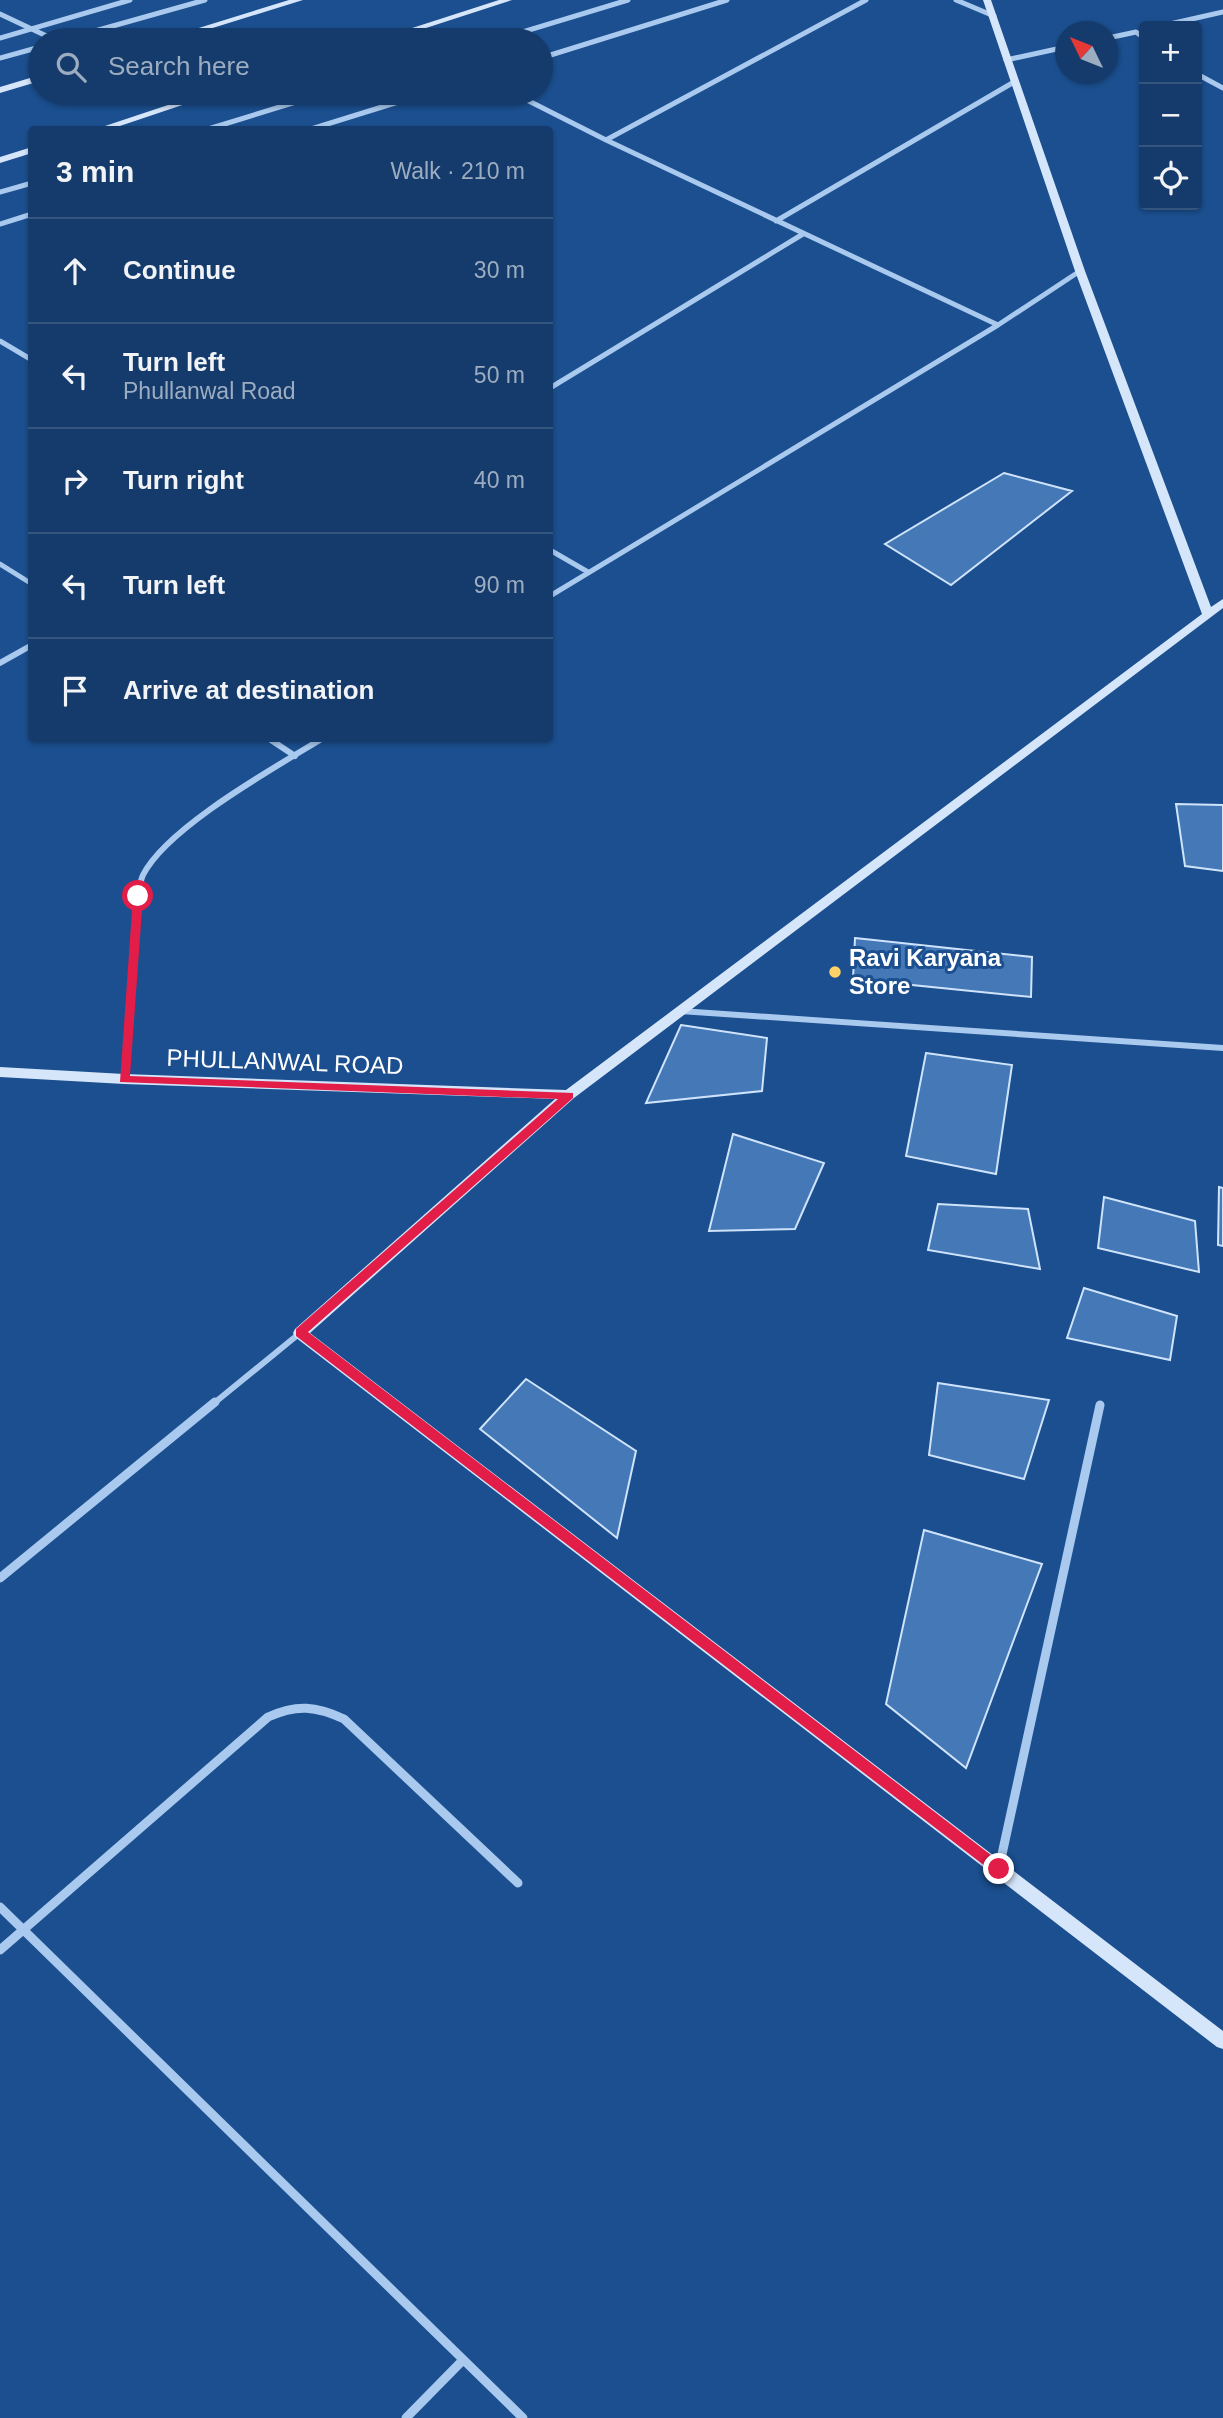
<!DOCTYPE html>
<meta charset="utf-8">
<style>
:root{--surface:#143b6b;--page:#214673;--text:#f1f3f6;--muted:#9dadc1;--line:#33557e}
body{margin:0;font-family:Helvetica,sans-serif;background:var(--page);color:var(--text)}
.controls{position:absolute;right:21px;top:21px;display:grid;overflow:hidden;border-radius:7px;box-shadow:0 2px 5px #0004}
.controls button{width:63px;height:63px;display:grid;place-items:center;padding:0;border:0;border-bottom:2px solid var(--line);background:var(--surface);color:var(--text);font:35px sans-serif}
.compass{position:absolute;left:1055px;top:21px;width:63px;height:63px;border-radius:50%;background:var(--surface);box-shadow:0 2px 5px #0004;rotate:313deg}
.stop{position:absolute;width:21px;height:21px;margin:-16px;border:5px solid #e11d48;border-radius:50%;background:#fff}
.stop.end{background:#e11d48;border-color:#fff;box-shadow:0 2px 7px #0008}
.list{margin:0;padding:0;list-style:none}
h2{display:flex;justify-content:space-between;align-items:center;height:91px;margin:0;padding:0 28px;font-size:30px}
h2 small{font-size:23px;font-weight:400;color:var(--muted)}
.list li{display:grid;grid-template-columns:46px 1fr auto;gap:21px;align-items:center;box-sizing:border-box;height:105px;padding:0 28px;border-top:2px solid var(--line)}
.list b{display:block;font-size:26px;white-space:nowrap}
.list p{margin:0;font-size:23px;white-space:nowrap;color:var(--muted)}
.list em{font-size:23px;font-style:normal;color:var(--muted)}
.icon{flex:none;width:38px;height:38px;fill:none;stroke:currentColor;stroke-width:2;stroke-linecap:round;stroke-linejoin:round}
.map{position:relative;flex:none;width:1223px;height:2418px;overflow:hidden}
.search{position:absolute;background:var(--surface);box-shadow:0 2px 5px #0004;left:28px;top:28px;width:525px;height:77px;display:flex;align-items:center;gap:18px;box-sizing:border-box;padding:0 24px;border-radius:38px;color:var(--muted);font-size:26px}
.panel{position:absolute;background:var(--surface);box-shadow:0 2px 5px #0004;left:28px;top:126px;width:525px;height:616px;border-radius:7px}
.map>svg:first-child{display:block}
.building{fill:#4478b7;stroke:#cfe3fa;stroke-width:2}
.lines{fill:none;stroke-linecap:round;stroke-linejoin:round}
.street-far2{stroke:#a9c9ee;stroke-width:5}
.street-far1{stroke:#a9c9ee;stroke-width:6}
.street{stroke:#a9c9ee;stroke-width:9}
.secondary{fill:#d6e6fa;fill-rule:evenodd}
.route{fill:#e11d48}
.poi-dot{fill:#ffd166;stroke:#1b4f8f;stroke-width:2.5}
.labels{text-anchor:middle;stroke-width:6;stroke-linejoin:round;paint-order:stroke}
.poi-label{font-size:24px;font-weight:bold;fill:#fff;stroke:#1b4f8f;text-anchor:start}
.street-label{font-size:24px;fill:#fff;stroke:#1b4f8f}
</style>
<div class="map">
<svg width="1223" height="2418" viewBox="0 0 1223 2418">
<rect width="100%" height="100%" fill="#1b4f8f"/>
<path class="building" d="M1004 473 1072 491 951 585 885 544Z
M1176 804 1223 805V871L1185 866Z
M855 938 1032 957 1031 997 853 979Z
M681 1025 767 1038 762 1091 646 1103Z
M926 1053 1012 1065 996 1174 906 1156Z
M733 1134 824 1163 795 1229 709 1231Z
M1219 1187 1223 1188V1246L1218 1245Z
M1104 1197 1195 1221 1199 1272 1098 1248Z
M938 1204 1028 1209 1040 1269 928 1250Z
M1084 1288 1177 1316 1170 1360 1067 1338Z
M526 1379 636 1451 617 1538 480 1429Z
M938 1383 1049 1400 1024 1479 929 1455Z
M924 1530 1042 1564 966 1768 886 1704Z"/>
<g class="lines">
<path class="street-far2" d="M956 0 994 16
M0 14 55 40
M1161 26 1223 12
M0 38 130 0
M1108 38 1136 32 1144 38
M63 40 205 0
M496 40 628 0
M0 58 40 47
M541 58 727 0
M1006 60 1066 47
M1197 74 1223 88
M513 93 606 140 998 325
M205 130 325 93
M308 130 427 93
M606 140 866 0
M0 192 32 183
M776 221 1014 82
M0 224 32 214
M0 341 32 360
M550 388 803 234
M550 550 588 572
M0 564 32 584
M550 596 998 325 1080 271"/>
<path class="street-far1" d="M0 663 32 645
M268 738 295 756
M680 1011 1223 1048
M124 1079 138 896C140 889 140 881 143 875 167 827 276 767 323 738
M213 1404 300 1333"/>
<path class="street" d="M0 1578 215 1402
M999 1868 1100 1405
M0 1907 523 2418
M0 1950 268 1717C297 1704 316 1706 344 1719L518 1883
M406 2418 463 2360"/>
<path class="secondary" d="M289 0H303L174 40H160Z
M499 0H512L389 40H375Z
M983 0H991L1085 271 1211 607 1223 599V608L574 1098 310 1333 1223 2031V2049L1217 2047 295 1337 293 1333 295 1329 555 1099 124 1084 0 1077V1067L124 1074 566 1090 1202 614 1075 271Z
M40 75V81L0 93V87Z
M204 93H218L108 130H93Z
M32 147V153L0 163V157Z"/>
</g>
<path class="route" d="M138 892 143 896 130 1076 573 1093V1098L308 1332 1004 1865V1873H994L296 1336V1329L558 1099 120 1082 133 896Z"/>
<circle class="poi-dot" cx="835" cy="972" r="7"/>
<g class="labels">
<g class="poi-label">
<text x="849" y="966">Ravi Karyana<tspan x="849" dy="28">Store</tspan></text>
</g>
<g class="street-label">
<text transform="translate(285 1062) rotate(2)" y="8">PHULLANWAL ROAD</text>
</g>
</g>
</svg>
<div class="controls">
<button>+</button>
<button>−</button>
<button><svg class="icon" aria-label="locate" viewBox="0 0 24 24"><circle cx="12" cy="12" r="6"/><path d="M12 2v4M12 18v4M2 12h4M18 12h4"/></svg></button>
</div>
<svg class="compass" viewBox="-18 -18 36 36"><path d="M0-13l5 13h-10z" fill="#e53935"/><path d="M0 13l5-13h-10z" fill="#9dadc1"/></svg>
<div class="stop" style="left:138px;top:896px"></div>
<div class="stop end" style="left:999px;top:1869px"></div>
<div class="search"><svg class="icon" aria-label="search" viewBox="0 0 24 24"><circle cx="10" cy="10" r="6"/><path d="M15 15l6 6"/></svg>Search here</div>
<section class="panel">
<h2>3 min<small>Walk · 210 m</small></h2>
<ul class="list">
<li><svg class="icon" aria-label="ahead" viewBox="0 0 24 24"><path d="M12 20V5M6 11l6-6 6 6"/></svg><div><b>Continue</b></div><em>30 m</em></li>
<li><svg class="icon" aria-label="left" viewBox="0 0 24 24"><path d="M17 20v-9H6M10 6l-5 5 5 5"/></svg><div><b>Turn left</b><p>Phullanwal Road</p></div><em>50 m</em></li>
<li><svg class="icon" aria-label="right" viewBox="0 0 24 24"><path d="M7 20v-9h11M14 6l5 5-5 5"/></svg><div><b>Turn right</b></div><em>40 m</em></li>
<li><svg class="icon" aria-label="left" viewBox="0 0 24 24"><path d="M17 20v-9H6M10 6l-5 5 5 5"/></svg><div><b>Turn left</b></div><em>90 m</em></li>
<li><svg class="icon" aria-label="arrive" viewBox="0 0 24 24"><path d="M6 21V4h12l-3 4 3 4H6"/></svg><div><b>Arrive at destination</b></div></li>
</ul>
</section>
</div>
